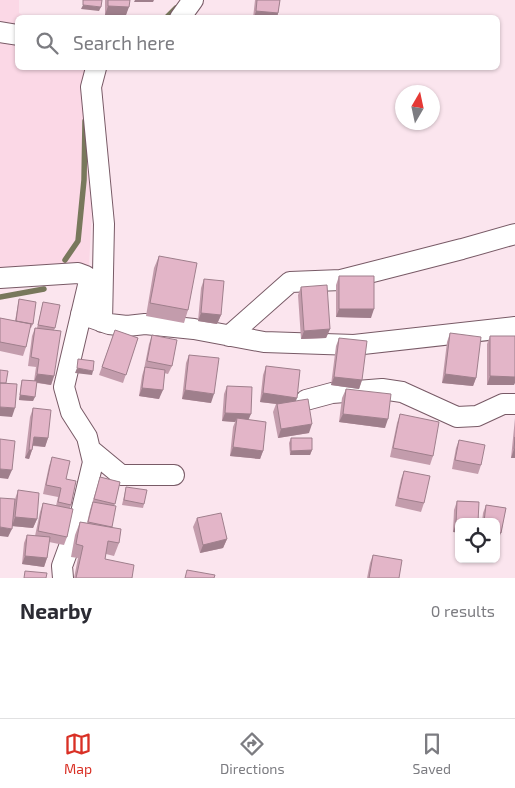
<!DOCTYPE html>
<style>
:root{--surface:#fff;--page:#f7f7f7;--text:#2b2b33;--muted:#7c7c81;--line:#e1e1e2;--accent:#d93025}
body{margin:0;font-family:"Exo 2",sans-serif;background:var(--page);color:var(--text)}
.controls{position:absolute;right:15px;bottom:15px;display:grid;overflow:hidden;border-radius:8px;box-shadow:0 1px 4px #0004}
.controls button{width:45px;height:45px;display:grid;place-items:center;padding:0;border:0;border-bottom:1px solid var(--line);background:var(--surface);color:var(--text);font:25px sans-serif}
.compass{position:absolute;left:395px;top:85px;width:45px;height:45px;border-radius:50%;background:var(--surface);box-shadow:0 1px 4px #0004;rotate:9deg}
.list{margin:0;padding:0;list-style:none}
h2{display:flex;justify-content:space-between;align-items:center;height:65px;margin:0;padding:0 20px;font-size:21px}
h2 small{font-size:16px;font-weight:400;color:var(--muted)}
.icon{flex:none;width:28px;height:28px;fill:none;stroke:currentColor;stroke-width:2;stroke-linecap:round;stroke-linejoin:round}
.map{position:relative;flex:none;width:515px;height:578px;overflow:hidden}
.search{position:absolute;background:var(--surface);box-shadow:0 1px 4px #0004;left:15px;right:15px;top:15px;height:55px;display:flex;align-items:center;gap:12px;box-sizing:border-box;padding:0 18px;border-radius:8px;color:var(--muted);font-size:19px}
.sheet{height:140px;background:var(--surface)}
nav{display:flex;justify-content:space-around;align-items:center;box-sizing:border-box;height:70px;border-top:1px solid var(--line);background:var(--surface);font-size:14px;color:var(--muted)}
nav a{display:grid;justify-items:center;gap:2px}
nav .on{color:var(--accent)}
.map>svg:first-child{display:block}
.built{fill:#fbd8e6}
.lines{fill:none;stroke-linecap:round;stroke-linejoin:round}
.stream{stroke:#78785c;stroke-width:5.5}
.minor-casing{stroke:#785a66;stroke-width:22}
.minor{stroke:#fff;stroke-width:20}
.wall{fill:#c39cac}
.shaded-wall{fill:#9f7f8c}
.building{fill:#e3b5c8;stroke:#9f7f8c}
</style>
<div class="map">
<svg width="515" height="578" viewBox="0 0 515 578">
<rect width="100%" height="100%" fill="#fbe5ee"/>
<path class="built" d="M0 0H19V13L26 17 18 18V68H100L89 265 0 276Z"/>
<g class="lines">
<path class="stream" d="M166 18 176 8
M65 260 78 241 84 180 85 121
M0 297 44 289"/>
<g class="minor-casing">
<path id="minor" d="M180 18 193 0
M0 32 18 35
M96 68 91 87 104 224 102 322
M0 278 78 273 86 276 89 281 64 387 71 412 87 437 93 462 80 517 62 566 63 578
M81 314 109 324 127 326 145 324 194 329 264 342 354 345 515 327
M229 336 290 282 341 280 462 249 515 234
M306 400 332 393 382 389 402 392 457 417 477 416 503 404H515
M92 451 121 475H174"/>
</g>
<use href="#minor" class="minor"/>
</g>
<path class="wall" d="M105 0H130L126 15H105Z
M255 0H280L278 13 277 18H253Z
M159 256 188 310 184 323 146 316 154 268Z
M339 276 371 318 336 317V285Z
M204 279 221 315 217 324 198 321 201 288Z
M301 287 330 329 326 338 301 339 298 295Z
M19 299 33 324 31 328H30L26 347 23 356 0 351V318L15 321 18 304Z
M43 302 55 328 54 330V376L51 385 37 383 33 401 19 400 21 384 22 380 34 381 36 367 28 366 32 336 35 328H37Z
M115 330 138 338 123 383 99 375Z
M450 333 476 378 473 386 442 383 447 342Z
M152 335 172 366 168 374 164 373 159 399 139 396 142 376 144 369 149 344Z
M490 336 514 385H487V344Z
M339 338 362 380 359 389 331 385 336 346Z
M189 355 211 403 182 399 186 363Z
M266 366 296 401 309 433 278 438 273 412 276 404 260 402 263 375Z
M227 386 248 420 263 451 260 459 230 456 233 427 235 422 222 421 224 394Z
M346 389 385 428 339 422 342 398Z
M33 408 48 438 45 447 33 446 32 450 29 459 25 458 30 417Z
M400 414 433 456 430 465 390 457 397 423Z
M515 418V458H511Z
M291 438 312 450 310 455H290L289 443Z
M459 440 481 465 478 474 452 469 456 448Z
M52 457 66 479 71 505 70 508 67 537 64 545 49 542 47 558 44 567 22 564 24 543 27 535 35 536 40 512 43 503 56 506 58 497 43 494 49 466Z
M404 471 424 503 421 512 395 506 401 479Z
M100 477 120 482 114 506 112 527 119 543 114 556 106 554 105 559 132 578H74L78 558 71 557 75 535 80 522 87 523 90 510Z
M126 487 144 504 143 508 122 505Z
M18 490 37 519 33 528 12 526 8 537 15 499Z
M457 501 479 502 453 532 454 510Z
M486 505 506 508 501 533 498 541H496V522H482L483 513Z
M197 518 227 539 223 548 200 553 193 527Z
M373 555 399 578H367L370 563Z"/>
<path class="shaded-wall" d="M135 0H154L153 2H134Z
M83 5 101 7 99 11 81 9Z
M108 6 129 7 126 15H105Z
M256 11 278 13 277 18H254Z
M339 309H374L371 318 336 317Z
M201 313 221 315 217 324 198 321Z
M330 329 326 338 301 339 304 331Z
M77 368 93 371 92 375 75 373Z
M37 374 54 376 51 385 34 382Z
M445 374 476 378 473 386 442 383Z
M490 376 515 377V383L514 385H487Z
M334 377 362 380 359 389 331 385Z
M142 388 163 390 159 399 139 396Z
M185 390 214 394 211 403 182 399Z
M263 393 297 398 294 406 260 402Z
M20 395 35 397 33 401 19 400Z
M0 407 15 408 12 417 0 416Z
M225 413 251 414 247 423 237 418 235 422 222 421Z
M343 414 388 419 385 428 339 422Z
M312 424 309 433 278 438 281 429Z
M34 437 48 438 45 447 31 445Z
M233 447 263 451 260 459 230 456Z
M514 449H515V458H511Z
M29 450H32L29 459 25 458Z
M312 450 310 455H290L291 451Z
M0 469 12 470 8 479 0 478Z
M15 517 37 519 33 528 12 526Z
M456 524H459V533L453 532Z
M0 527 12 529 8 537 0 536Z
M227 539 223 548 200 553 203 545Z
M25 556 47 558 44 567 22 564Z"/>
<path class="building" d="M83 0H102L101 7 83 5Z
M108 0H130L129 7 108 6Z
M257 0H280L278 13 256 11Z
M159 256 197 263 188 310 150 303Z
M339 276H374V309H339Z
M204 279 224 281 221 315 201 313Z
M327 285 330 329 304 331 301 287Z
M19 299 36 302 33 324 16 321Z
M43 302 60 305 55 328 38 325Z
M0 318 31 324 26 347 0 342Z
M35 328 61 331 54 376 37 374 39 359 31 357Z
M115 330 138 338 126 375 102 367Z
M450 333 481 337 476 378 445 374Z
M152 335 177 340 172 366 147 361Z
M490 336H515V377L490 376Z
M339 338 367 341 362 380 334 377Z
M189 355 219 358 214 394 185 390Z
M78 359 94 361 93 371 77 368Z
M266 366 300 370 297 398 263 393Z
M145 367 165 370 163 390 142 388Z
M0 370 8 371 6 383H0Z
M22 380 37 381 35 397 20 395Z
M0 383 17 384 15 408 0 407Z
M227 386 252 387 251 414 225 413Z
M346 389 391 394 388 419 343 414Z
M308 399 312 424 281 429 277 404Z
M33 408 51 410 48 438 34 437 32 450H29Z
M400 414 439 422 433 456 393 448Z
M237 418 266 422 263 451 233 447Z
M515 437V449H514Z
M291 438H312V450L291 451Z
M0 439 15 441 12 470 0 469Z
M459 440 485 445 481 465 455 460Z
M52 457 70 461 66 479 76 481 71 505 58 502 61 488 46 485Z
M404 471 430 476 424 503 398 498Z
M100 477 120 482 115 504 94 499Z
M126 487 147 490 144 504 124 500Z
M18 490 39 493 37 519 15 517Z
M0 498 15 499 12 529 0 527Z
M457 501 479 502 478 522H459V524H456Z
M93 502 116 506 112 527 88 522Z
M43 503 73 509 67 537 38 531Z
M486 505 506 508 501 533 496 532V522H484Z
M221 513 227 539 203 545 197 518Z
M80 522 121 529 119 543 108 541 105 559 134 565 132 578H76L83 546 76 544Z
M27 535 50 537 47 558 25 556Z
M373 555 402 560 399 578H369Z
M187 570 215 575 214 578H185Z
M25 571 47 573 46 578H24Z"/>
</svg>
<div class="controls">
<button><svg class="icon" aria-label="locate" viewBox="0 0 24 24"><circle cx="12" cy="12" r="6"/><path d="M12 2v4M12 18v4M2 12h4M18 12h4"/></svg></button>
</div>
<svg class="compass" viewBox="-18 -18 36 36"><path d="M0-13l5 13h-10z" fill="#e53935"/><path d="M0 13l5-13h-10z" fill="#7c7c81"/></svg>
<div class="search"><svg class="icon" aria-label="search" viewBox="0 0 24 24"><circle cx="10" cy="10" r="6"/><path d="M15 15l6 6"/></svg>Search here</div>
</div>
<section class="sheet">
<h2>Nearby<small>0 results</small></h2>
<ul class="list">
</ul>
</section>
<nav>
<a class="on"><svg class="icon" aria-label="map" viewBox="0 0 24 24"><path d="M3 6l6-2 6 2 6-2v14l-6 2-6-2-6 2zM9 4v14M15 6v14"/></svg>Map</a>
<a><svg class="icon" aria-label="directions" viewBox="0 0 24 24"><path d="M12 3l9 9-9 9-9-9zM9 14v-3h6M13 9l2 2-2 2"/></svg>Directions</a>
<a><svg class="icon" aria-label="saved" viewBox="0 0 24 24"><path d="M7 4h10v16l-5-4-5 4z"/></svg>Saved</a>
</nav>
